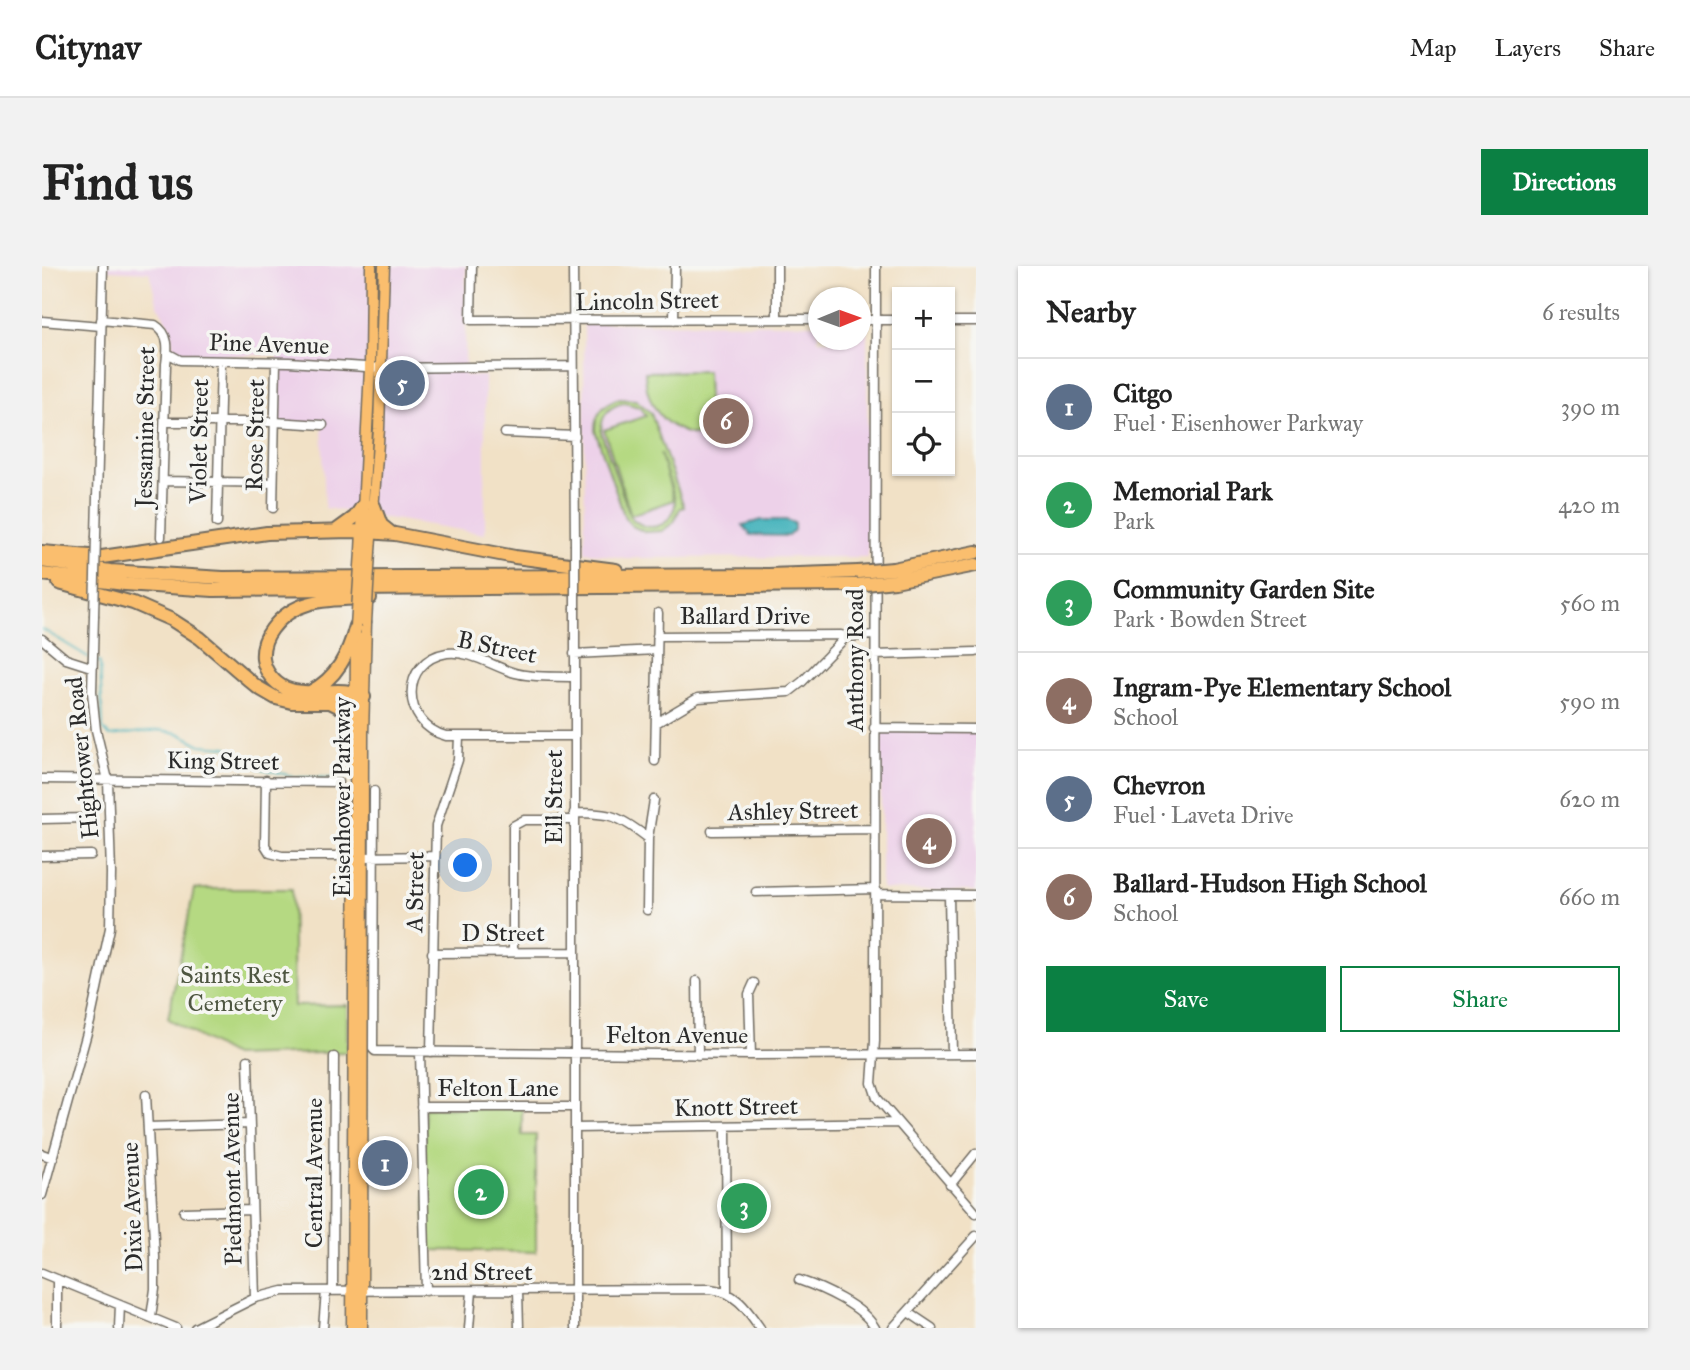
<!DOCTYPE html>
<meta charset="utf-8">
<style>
:root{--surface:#fff;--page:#f2f2f2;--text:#222;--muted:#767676;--line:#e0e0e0;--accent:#0b8043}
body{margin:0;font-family:"IM FELL Great Primer",serif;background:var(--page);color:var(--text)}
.controls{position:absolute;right:21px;top:21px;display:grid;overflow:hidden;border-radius:0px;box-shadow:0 2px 5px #0004}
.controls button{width:63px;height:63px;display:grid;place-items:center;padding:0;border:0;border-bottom:2px solid var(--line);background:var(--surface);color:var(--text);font:35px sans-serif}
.compass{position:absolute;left:766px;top:21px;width:63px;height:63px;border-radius:50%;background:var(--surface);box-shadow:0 2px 5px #0004;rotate:89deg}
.you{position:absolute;left:424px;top:600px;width:24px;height:24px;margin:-18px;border:5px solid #fff;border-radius:50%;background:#1a73e8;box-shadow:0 0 0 10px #1a73e833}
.badge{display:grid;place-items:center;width:46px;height:46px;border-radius:50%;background:var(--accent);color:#fff;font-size:23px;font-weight:700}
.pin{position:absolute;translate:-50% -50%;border:4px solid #fff;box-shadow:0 2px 7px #0006}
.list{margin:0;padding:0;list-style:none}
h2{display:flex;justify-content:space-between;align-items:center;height:91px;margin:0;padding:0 28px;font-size:30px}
h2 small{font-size:23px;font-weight:400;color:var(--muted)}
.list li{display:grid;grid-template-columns:46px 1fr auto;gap:21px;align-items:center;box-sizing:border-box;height:98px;padding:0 28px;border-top:2px solid var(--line)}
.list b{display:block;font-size:26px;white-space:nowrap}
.list p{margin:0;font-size:23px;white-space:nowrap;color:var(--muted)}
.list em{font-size:23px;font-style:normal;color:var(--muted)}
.actions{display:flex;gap:14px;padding:21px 28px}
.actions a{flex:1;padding:16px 0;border:2px solid var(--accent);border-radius:0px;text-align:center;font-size:24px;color:var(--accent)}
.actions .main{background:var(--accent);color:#fff}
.icon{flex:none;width:38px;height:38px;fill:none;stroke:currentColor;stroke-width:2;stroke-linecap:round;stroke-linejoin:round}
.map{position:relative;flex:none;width:934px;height:1062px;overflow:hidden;border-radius:0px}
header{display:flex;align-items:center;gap:42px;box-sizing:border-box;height:98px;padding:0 35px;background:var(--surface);border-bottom:2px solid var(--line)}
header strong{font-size:33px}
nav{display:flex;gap:38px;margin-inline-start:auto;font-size:24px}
.intro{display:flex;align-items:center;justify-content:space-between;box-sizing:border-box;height:168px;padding:0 42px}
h1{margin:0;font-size:49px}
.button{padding:18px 32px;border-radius:0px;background:var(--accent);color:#fff;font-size:24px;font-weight:700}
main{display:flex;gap:42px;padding:0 42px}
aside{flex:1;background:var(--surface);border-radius:0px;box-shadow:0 2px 5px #0004}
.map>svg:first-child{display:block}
.built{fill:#edd1e9}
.green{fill:#b5d982;stroke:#708256;stroke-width:2;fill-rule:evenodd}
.water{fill:#44b3bc;stroke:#386f74;stroke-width:2}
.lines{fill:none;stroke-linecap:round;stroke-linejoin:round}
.stream{stroke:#44b3bc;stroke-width:2}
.minor-casing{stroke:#706b61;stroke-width:11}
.major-casing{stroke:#706b61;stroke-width:13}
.highway-casing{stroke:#706b61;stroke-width:16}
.minor{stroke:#fff;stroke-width:8}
.major{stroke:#fabe6e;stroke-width:10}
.highway{stroke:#fabe6e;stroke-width:12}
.minor-bridge-casing{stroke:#706b61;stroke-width:11;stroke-linecap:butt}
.major-bridge-casing{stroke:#706b61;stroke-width:13;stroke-linecap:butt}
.highway-bridge-casing{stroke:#706b61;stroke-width:16;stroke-linecap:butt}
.minor-bridge{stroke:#fff;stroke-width:8}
.major-bridge{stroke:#fabe6e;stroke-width:10}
.highway-bridge{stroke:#fabe6e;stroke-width:12}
.labels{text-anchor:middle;stroke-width:7;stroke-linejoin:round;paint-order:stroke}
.street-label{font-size:24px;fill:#2b2b2b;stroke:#f6f6f2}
.park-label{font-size:24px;fill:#4e5641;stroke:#f6f6f2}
</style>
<header>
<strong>Citynav</strong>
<nav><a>Map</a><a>Layers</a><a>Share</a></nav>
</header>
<div class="intro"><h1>Find us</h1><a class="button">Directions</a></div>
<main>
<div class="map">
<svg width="934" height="1062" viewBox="0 0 934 1062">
<rect width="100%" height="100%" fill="#f6f6f2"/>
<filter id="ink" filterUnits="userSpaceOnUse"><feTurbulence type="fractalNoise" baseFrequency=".0143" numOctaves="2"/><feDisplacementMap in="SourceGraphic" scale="14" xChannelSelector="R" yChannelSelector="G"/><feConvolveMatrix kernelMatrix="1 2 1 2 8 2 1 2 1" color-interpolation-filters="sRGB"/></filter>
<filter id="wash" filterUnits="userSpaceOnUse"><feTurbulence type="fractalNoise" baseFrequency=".00686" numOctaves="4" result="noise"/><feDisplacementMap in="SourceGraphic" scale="28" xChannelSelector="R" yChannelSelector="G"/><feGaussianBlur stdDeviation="1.57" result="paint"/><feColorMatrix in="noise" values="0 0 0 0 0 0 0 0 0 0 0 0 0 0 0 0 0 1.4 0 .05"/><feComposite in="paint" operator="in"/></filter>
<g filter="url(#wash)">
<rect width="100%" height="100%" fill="#f1e1c6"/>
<path class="built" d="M66 0H424L423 110H443V268L283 242 280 159H230L236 89H133L127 58 116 40 107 6 66 4Z
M542 57 776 58V74H818L819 59H825L826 291 583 292 543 286Z
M841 465 934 466V625L843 624 839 622V471Z"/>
<path class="green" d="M665 105 667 170C628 170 604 144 603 106Z
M575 133 594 134 609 147 642 241 638 242 632 256 620 265 603 266 590 260 583 252 553 164C553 149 561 139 575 133ZM583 137 597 141 604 150 562 164 589 249 632 234 618 187 633 233C635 260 605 271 588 250L559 166C559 150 567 139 583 137Z
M152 623H250L252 740 305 739V786L191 790 126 753Z
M382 841 480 842V869H494V986L384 984Z"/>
<path class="water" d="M720 254H744L752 257V264L746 270 709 269 701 259Z"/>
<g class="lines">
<path class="stream" d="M0 363 46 391
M54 395 58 397 61 463 68 470 117 464 136 467 159 479 185 481 216 502 255 511 300 512"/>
</g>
</g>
<g filter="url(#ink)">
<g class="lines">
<g class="minor-casing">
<path id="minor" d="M430 0 429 54 776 53
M531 0 533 278
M735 0V52
M834 0 833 775 830 817 835 832 934 947
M59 54 113 59C128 68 126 83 124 98L119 271
M632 54 633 0
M818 54H855
M0 55 59 60
M908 55H934
M127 88 138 94 247 96 339 102 531 100
M123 156H233L281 159
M463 167 533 170
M121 215 231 217
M231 242 234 96
M175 257 179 95
M54 270 61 0
M533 343V1062
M615 370 799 369 804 371 832 369
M0 373 24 393 49 401
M532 388 615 384
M832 389 934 386
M614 457 656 432 747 426 760 416 804 371
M832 462 934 463
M531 470H404C359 458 357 395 405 387 428 384 452 401 473 407 491 412 512 410 532 411
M613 495 616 347
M0 513 296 516
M224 514 223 579 228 587 240 590H311L316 595
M332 525 331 783 333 785 709 789 934 788
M532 547C569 547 576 549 606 572L605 644
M0 553 45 552
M670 565 832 563
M606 572 612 534
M317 586 321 591 393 590
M0 590 49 589
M714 626 834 623
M834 628 934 629
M907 629 910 788
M471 686V560L482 554H531
M390 687 532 686
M655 715 656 789
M378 786 384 1025
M389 786 394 560 416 494 417 471
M709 789 707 728 712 717
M206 794 213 1032
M104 829 113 991V1023L109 1051
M379 841H533
M684 860 685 1026
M106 861 207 858
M533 862 856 857
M0 888 11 892
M908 919 934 887
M0 929 48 756 68 662 69 607 66 514 54 464 50 426 52 350
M142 946 210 944
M0 1007 134 1062
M757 1014C780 1022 821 1040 833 1062
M291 1025 292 791
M476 1025 477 1062
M866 1046 890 1062
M15 1062V1013
M77 1062 78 1039
M153 1062 213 1032 241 1025 668 1023C693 1025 705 1043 718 1062
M281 1062 284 1025
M427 1062 430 1025
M851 1062 934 970"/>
</g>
<g class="major-casing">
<path id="major" d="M319 285 328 102 329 0
M328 286 337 163 342 0
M310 1062 314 370
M320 1062 321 468 324 357"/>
</g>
<g class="highway-casing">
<path id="highway" d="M332 240 339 259 349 267
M295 264 313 251 322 238
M0 286 60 291 225 267 310 265 353 268 473 291 574 304
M0 295 68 305 181 312 726 309 816 306
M851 303 934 286
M0 308 83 318 171 324 814 319
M853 315 934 299
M17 317 91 337 130 354 158 372 215 421 234 432 250 436H286L313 435 322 431
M268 426C295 412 306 389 314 360
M322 431C299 417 268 433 243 422 232 417 223 406 221 393 220 382 223 372 230 363 254 330 291 334 328 332
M290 437 302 443 313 461"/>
</g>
<use href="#minor" class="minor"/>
<use href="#major" class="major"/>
<use href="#highway" class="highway"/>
<g class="minor-bridge-casing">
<path id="minor-bridge" d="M533 343V278
M52 350 54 270"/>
</g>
<g class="major-bridge-casing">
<path id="major-bridge" d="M324 357 328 286
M314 360 319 285"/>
</g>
<g class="highway-bridge-casing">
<path id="highway-bridge" d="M816 306 851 303
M814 319 853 315"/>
</g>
<use href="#minor-bridge" class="minor-bridge"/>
<use href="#major-bridge" class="major-bridge"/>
<use href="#highway-bridge" class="highway-bridge"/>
</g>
</g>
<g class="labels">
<g class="street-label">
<text transform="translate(605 35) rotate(-1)" y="8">Lincoln Street</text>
<text transform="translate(227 78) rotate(2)" y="8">Pine Avenue</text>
<text transform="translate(103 161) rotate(-89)" y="8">Jessamine Street</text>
<text transform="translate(213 169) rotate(-89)" y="8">Rose Street</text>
<text transform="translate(157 175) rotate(-89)" y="8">Violet Street</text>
<text x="703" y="358">Ballard Drive</text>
<text transform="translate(455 381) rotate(12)" y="8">B Street</text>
<text transform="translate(813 394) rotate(-90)" y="8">Anthony Road</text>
<text transform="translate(40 492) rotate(-96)" y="8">Hightower Road</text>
<text transform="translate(181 495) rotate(1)" y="8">King Street</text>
<text transform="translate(300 531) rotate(-90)" y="8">Eisenhower Parkway</text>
<text transform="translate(512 531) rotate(-90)" y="8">Ell Street</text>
<text transform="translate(751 545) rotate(-1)" y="8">Ashley Street</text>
<text transform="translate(373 626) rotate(-89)" y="8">A Street</text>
<text x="461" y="675">D Street</text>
<text x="635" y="777">Felton Avenue</text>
<text x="456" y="830">Felton Lane</text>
<text transform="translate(694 841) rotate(-1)" y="8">Knott Street</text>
<text transform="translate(272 907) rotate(-90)" y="8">Central Avenue</text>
<text transform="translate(190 913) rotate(-91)" y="8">Piedmont Avenue</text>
<text transform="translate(90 941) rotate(-92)" y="8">Dixie Avenue</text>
<text x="440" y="1014">2nd Street</text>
</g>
<g class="park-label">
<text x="193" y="717">Saints Rest<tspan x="193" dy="28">Cemetery</tspan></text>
</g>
</g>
</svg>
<div class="controls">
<button>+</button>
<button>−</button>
<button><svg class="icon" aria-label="locate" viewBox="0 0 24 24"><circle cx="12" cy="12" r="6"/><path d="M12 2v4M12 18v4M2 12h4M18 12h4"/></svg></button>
</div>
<svg class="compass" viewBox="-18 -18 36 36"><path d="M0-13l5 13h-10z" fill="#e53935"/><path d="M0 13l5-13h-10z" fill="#767676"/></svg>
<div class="you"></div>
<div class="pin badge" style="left:343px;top:897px;background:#5c6f8a">1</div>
<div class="pin badge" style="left:439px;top:926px;background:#2e9e5b">2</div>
<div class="pin badge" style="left:702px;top:940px;background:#2e9e5b">3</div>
<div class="pin badge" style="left:887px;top:575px;background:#8d6e63">4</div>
<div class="pin badge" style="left:360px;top:117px;background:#5c6f8a">5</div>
<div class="pin badge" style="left:684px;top:155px;background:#8d6e63">6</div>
</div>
<aside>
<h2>Nearby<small>6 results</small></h2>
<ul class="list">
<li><span class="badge" style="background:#5c6f8a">1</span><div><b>Citgo</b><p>Fuel · Eisenhower Parkway</p></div><em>390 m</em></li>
<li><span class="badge" style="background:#2e9e5b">2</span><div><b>Memorial Park</b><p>Park</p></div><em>420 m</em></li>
<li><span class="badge" style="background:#2e9e5b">3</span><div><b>Community Garden Site</b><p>Park · Bowden Street</p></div><em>560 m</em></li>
<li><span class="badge" style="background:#8d6e63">4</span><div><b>Ingram-Pye Elementary School</b><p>School</p></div><em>590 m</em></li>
<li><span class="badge" style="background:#5c6f8a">5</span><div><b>Chevron</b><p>Fuel · Laveta Drive</p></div><em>620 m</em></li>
<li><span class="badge" style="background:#8d6e63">6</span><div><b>Ballard-Hudson High School</b><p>School</p></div><em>660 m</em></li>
</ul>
<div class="actions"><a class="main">Save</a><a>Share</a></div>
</aside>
</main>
